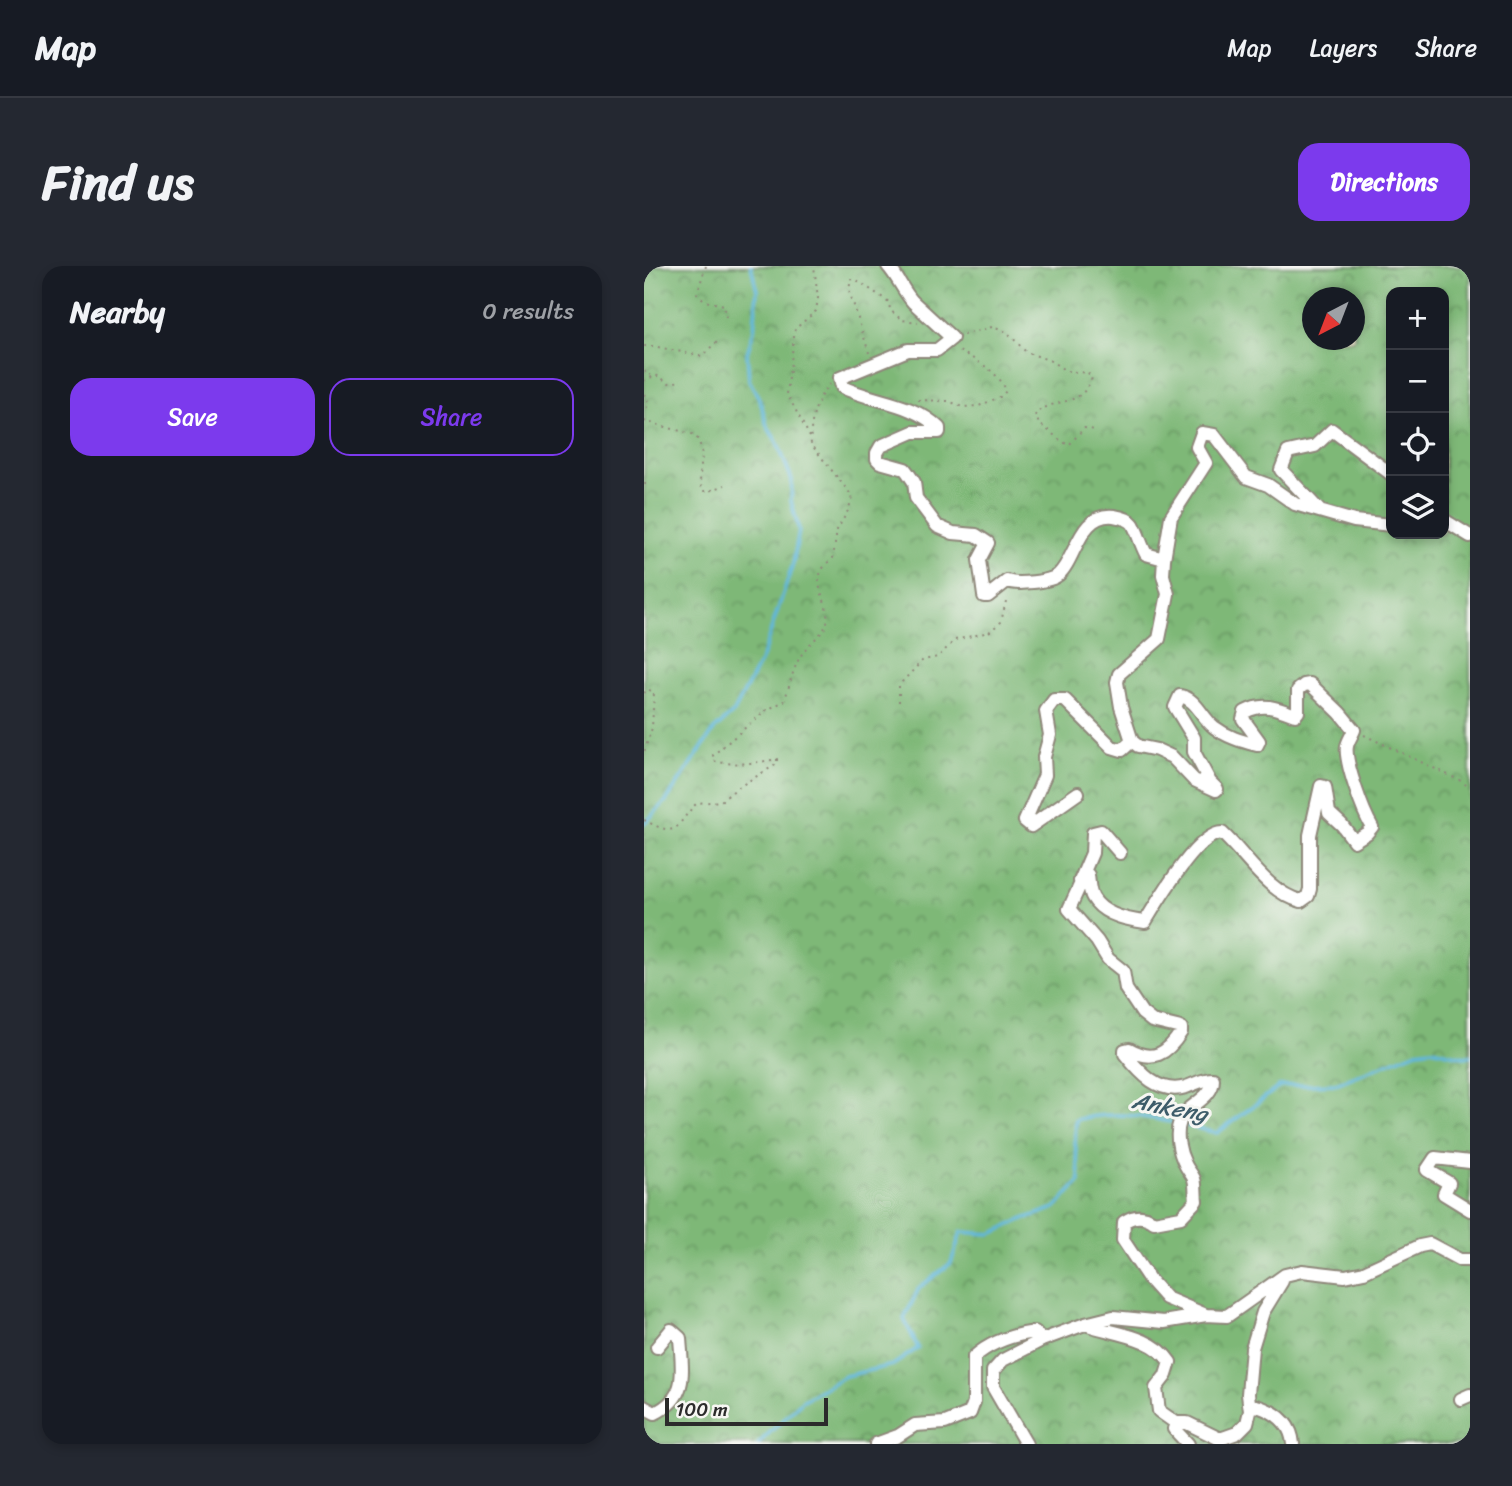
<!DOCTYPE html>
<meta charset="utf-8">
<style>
:root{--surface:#171b24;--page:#242831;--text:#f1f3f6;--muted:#9ea1a6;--line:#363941;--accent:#7c3aed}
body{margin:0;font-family:Sriracha,sans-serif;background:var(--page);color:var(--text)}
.controls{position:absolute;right:21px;top:21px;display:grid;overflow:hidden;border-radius:14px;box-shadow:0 4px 10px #0003}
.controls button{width:63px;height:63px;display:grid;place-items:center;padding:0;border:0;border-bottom:2px solid var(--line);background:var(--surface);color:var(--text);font:35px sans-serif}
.compass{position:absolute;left:658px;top:21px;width:63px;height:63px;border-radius:50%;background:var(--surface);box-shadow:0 4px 10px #0003;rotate:222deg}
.scale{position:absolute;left:21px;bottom:18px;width:163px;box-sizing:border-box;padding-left:7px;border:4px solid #2b2b2b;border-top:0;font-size:19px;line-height:24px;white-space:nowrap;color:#2b2b2b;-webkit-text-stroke:5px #f6f6f2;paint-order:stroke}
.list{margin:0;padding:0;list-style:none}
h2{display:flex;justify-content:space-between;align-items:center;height:91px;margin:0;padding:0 28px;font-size:30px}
h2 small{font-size:23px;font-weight:400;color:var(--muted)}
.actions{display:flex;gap:14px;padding:21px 28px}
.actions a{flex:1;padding:16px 0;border:2px solid var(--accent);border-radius:21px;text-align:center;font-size:24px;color:var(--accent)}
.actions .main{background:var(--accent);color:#fff}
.icon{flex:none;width:38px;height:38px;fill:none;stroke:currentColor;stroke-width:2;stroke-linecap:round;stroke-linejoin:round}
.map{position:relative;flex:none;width:826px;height:1178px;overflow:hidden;border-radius:21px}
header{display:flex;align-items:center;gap:42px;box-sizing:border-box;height:98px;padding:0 35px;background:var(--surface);border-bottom:2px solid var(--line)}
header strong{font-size:33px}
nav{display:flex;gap:38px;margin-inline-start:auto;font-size:24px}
.intro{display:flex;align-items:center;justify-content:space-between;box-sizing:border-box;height:168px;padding:0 42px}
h1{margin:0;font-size:49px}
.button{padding:18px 32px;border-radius:21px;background:var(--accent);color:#fff;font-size:24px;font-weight:700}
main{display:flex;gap:42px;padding:0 42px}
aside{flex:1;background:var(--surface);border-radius:21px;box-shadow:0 4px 10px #0003}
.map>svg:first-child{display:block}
.forest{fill:url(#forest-crowns);stroke:#547251;stroke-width:2;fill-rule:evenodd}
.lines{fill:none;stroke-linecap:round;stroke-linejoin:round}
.stream{stroke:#5fb7dd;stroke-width:3.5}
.minor-casing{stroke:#8e877a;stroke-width:16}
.path{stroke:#8e877a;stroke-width:2;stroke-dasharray:2 5;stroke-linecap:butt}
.minor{stroke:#fff;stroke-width:12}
.labels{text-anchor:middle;stroke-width:6;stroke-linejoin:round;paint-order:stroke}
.water-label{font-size:23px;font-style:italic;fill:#3d5c69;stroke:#f6f6f2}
</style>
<header>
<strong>Map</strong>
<nav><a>Map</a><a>Layers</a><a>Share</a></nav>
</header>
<div class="intro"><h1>Find us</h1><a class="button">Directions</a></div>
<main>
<aside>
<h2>Nearby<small>0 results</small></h2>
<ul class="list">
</ul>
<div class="actions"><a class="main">Save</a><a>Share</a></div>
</aside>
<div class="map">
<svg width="826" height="1178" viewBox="0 0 826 1178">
<defs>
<pattern id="forest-crowns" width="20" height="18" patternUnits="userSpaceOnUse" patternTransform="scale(1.75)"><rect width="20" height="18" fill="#7eb877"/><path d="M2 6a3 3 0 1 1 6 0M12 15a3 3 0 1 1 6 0" fill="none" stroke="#679662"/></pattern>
</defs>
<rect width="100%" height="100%" fill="#f6f6f2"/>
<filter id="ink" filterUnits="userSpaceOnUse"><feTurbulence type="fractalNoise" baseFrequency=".0143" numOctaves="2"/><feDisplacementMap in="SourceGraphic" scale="14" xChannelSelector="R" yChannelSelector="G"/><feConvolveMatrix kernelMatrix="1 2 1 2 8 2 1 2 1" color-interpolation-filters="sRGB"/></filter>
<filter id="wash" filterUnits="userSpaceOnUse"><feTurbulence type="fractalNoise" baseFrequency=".00686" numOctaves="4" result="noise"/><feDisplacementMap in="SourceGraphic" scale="28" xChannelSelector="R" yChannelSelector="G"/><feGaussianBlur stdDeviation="1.57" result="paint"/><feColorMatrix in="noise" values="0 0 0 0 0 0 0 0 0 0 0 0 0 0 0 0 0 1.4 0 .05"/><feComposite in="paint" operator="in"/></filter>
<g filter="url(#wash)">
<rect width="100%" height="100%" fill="#f0e3c8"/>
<path class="forest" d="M0 0H826V1178H0ZM747 26H800V268H747ZM668 32H710V74H668Z"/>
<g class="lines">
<path class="stream" d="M0 558 22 535 70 464 90 446 117 394 149 298 155 264 147 235 148 214 133 176 123 160 116 134 105 114 103 87 110 64 113 24 107 0
M0 1173 8 1178
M114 1178 158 1135 201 1110 249 1099 274 1082 260 1053 275 1022 307 997 317 966 347 968 377 954 411 942 436 915 431 877 432 854C480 841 526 856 573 867L636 820 692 818 773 785 788 783 820 791 826 790"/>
</g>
</g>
<g filter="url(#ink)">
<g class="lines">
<g class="minor-casing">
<path id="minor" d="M244 0C254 11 259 25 269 36L308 72 293 84H264L196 112 198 121C229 136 268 136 295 162V166H269L237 180 233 187V193L236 196 261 203 264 207 270 216 272 232 293 260 309 267 332 269 344 277 335 294 340 330H344L363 315C372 319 406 316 414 309 432 294 435 246 470 250 476 251 485 253 489 258 494 267 497 279 502 288L520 293 519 309 524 328 515 373 475 408 473 416 477 441 488 475 494 480 513 484 528 491 550 514 572 524 573 523 566 516 550 486V472L531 441 536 430C552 432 558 452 570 461 583 471 597 475 613 479L615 475 599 453 601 446C619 436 633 442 651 449L654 446V424L660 419 666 418 696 447 710 464C708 469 704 475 703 480 700 495 719 546 728 561L723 567 710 575 698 559 685 547 681 521 677 520 666 569V623L664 630 657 635C624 627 602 589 578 567 553 567 514 635 501 656 484 654 459 649 449 632 445 626 445 616 444 609L441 608 425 643 453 675 464 693 479 705 482 723 498 747 508 755 537 762V766C523 788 509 797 485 783L481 784V788C496 807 515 829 542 821 551 818 559 813 569 813 569 834 541 839 536 855 531 868 535 886 541 898 543 903 548 908 550 913 552 919 551 928 552 935L537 951 510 956C500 949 490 949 480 956L479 974 505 1013 522 1032 562 1049
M676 245 637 204 644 186 671 180 688 164 747 208
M800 254 826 270
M520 293 527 251 562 197 553 181 558 167 570 169 602 211 624 219 651 238 710 255 747 259
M434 527 387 560 381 555 401 509 400 491 406 469 402 445 410 434H421L468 481 478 484 488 475
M436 615 448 587 449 567 457 565 476 587
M826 896 791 892 783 904 805 917 800 928 826 944
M441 1058C469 1068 508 1069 526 1096L522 1109 512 1122 515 1145 532 1157
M817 1133 826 1129
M605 1138C627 1143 647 1154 649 1178
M0 1141 11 1147C45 1131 38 1104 36 1072L27 1064 13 1081
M232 1178 254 1170 271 1159 301 1157 326 1147 330 1136V1091C347 1076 368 1069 391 1066L398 1074
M382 1178 349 1121V1105L359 1094 398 1074 441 1058 469 1051 520 1056 562 1049 583 1050 641 1009 658 1005 701 1010 720 1006 776 980 786 978 816 994H826
M544 1178 530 1163 532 1157H543L576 1173 593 1167 603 1157 606 1145 604 1128 608 1082 619 1046 638 1015"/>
</g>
<path class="path" d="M62 0 53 27 61 35 80 39 82 51
M319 69 348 61 363 66 382 86 407 95 422 105 444 107 448 112C436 143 412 130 391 148L395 158C406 164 413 174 425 179L440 162 451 164
M0 80H9L57 90 73 76
M225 87 205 24 207 13 217 17 245 36 246 44 258 54 274 56
M0 105 7 109
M0 115 12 109 25 117 37 115
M0 128 5 138 0 145
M274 134 305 135 318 141 335 140 358 130 362 125C356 106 330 93 313 84
M0 155 51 169C66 191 50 205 59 225H66L81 219
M166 171 143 128 151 63 172 45 174 32 170 0
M0 218H3
M0 427 4 423 10 427 8 462 0 486
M255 436V419L279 394 294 391 311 374 345 366 357 356 363 331
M720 469 817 515 826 522
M0 554C38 574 29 560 53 537L77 535 93 522 133 498V493C112 497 91 500 70 495L69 489 121 445 140 435C147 418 148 401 160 385 166 376 181 367 183 356 187 330 159 316 189 292L193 264 205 243 208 230 167 178C165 159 172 131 186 118"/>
<use href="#minor" class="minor"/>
</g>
</g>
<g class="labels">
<g class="water-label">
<text transform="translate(526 841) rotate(11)" y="8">Ankeng</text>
</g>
</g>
</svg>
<div class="controls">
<button>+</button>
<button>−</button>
<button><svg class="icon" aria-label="locate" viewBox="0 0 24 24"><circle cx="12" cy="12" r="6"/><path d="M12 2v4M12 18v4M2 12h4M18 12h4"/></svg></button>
<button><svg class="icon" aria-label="layers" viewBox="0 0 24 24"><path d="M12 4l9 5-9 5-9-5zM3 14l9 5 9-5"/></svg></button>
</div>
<svg class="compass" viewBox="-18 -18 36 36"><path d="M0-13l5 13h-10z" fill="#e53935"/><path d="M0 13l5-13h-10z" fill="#9ea1a6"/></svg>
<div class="scale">100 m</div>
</div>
</main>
